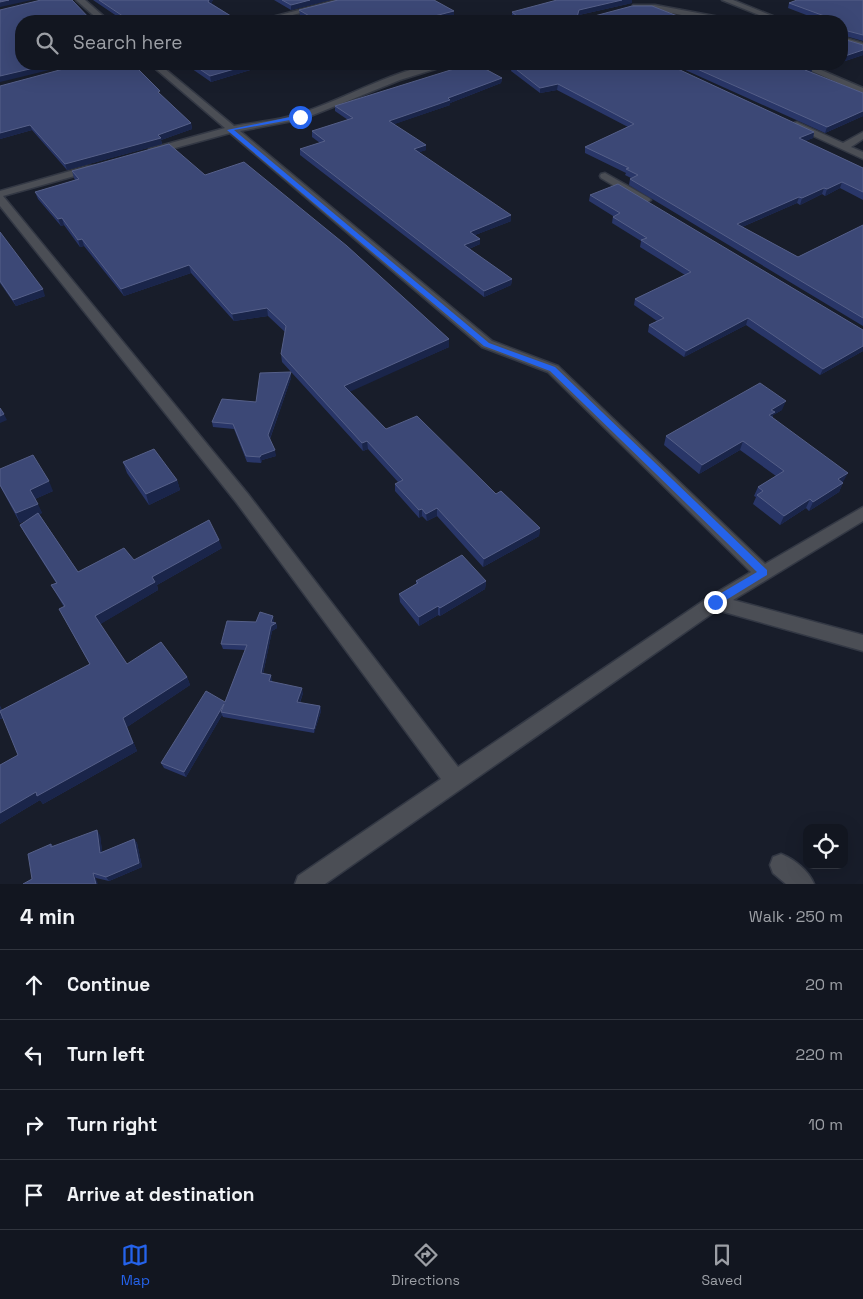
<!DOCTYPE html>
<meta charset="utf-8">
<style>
:root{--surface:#121620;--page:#1f232d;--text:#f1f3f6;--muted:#9c9fa5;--line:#31353e;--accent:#2563eb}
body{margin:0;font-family:"Space Grotesk",sans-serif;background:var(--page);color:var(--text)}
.controls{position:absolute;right:15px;bottom:15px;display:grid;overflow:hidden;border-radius:10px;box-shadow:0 5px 20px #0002}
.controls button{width:45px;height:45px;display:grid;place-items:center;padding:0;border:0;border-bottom:1px solid var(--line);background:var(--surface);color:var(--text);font:25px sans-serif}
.stop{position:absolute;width:15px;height:15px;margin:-11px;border:4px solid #2563eb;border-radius:50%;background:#fff}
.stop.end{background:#2563eb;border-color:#fff;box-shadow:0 1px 5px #0008}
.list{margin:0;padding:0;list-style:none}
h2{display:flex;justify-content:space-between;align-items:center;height:65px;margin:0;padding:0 20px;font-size:21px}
h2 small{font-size:16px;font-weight:400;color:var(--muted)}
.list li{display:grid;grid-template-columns:32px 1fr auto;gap:15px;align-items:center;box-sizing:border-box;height:70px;padding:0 20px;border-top:1px solid var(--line)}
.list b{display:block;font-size:19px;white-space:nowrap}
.list em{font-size:16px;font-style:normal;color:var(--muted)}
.icon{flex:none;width:28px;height:28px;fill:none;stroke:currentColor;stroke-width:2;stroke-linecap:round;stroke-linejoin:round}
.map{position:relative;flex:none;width:863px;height:884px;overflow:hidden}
.search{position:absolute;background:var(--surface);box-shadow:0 5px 20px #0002;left:15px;right:15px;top:15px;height:55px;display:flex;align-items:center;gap:12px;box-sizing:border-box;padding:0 18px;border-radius:20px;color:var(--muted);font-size:19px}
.sheet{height:345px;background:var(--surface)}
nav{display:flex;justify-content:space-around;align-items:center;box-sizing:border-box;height:70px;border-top:1px solid var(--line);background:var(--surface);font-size:14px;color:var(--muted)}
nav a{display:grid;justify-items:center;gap:2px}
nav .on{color:var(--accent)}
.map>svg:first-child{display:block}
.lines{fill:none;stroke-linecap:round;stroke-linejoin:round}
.minor-casing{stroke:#333844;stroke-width:3}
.minor{fill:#4b4e55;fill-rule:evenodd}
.wall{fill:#293668}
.shaded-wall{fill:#1a254a}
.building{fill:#3c4876;stroke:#555f88}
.route{fill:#2563eb}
</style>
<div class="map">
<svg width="863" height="884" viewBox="0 0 863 884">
<rect width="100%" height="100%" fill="#181d2a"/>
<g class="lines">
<g class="minor-casing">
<path id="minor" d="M76 0H85L109 21H100Z
M337 0H350L270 21H257Z
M722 0H733L785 21H774Z
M633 5H655L730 19 734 21C701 23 669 9 636 9H633Z
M842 37 863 43V49L842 43Z
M150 64H159L234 126C255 122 278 121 298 114 343 101 401 64 446 64L445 66 400 80 303 119 240 131 492 341 558 366 765 564 863 507V521L733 600 863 635V651L717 610 325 884H295L298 876 441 779 236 502 0 206V191L88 166H96L97 168 96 170 3 196 248 494 458 767 709 597 751 572 548 372 482 347 230 133 157 153H149V149L225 128Z
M796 64H807L863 88V94Z
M797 122 843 143 863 132V139L851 147 863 152V159L794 127V123Z
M605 173 649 198 651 200 645 203 641 202 601 178 600 176 601 174Z
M781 854C794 859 809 871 814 884H786L773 873 770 865 773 857Z"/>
</g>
<use href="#minor" class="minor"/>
</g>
<path class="wall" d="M93 0H213L211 3 239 21H124Z
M274 0H330L291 10Z
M863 0V41L842 35 843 39 863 45V55L842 62V21H822L788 8 789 3Z
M632 3 579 15 578 17 690 21H517L512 17V12Z
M299 10 454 11V16L434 21H310L300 15Z
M185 64H270L211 82Z
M672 64H805L811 73 863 93V116L825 133Z
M811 64H838L823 69Z
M512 66 814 132 813 138 805 141 863 168V200L840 188 825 196 822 194 800 205 797 203 742 227 798 257 863 225V326L629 185 630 179 631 178 625 175 626 173 585 153V147L628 127 557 90 540 93 511 71Z
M502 78 501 83 450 103V105L394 124 426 150 419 152 511 221 475 235 480 239V244L469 249 512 279 511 285 484 297 300 155V149L320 143 312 137V131L348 120 335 111V106Z
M0 86 160 94 191 123 192 129 161 140 162 144 67 170 32 130 0 139Z
M72 171 205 175 449 347 349 391 386 429 496 494 540 528 539 536 483 567 437 516 427 521 422 516 419 518 395 491V484L398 482 368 449 363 451 282 362 281 354 285 332 268 316 234 321 191 273 124 296 84 246 80 247 64 225 61 226 38 199 35 192 75 180 74 178Z
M590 195 863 330V351L820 375 746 325 684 357 648 332 649 325 657 321 634 305 635 299 685 275 640 247 641 241 612 223 613 216 589 201Z
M0 232 45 296 16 306 0 283Z
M291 378 270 439 276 456 262 460 261 463 247 462 234 429 213 427 212 422 256 402Z
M782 410 773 415V418L843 482 839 492 809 511 806 508 780 525 753 504 756 497 754 496 758 487 776 476 740 450 699 474 664 445 666 436Z
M123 462 177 480 180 490 149 505 127 473Z
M0 469 53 491 35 499 42 513 39 514 78 572 134 560 222 548 157 585 158 590 100 624 127 664 187 677 190 685 127 727 137 751 43 804 40 800 0 824V765L18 755 3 718 0 719V706L2 710 90 665 59 609 64 607 51 585 56 583 25 534 20 525 31 518 20 523 0 486Z
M416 581H486L485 589 440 616 438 615 419 626 400 602 399 594 416 584Z
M274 621 273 623H276L277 628 272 631 263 674 272 680V682L303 693 300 703 320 706 321 711 314 733 223 717 222 715 186 777 164 768 161 763 225 702 245 650 223 649 221 644 256 622Z
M100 835 102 852 134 839 137 843 142 867 109 881 96 878 32 879 51 844 53 846Z"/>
<path class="shaded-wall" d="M9 0H32L0 7V2Z
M209 0H213L209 7 208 2Z
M310 0H330L291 10V5Z
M622 0H632V3L579 15 577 21 579 10Z
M454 11V16L434 21H415Z
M863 50V55L842 62V57Z
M51 64H74L0 82V76Z
M252 64H270L211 82 210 76Z
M825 64H838L823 69Z
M813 67 811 73 805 70Z
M502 78 501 83 450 103V105L389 126V121Z
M558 84 557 90 540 93V88Z
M863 111V116L825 133 827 127Z
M191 123 192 129 161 140 162 144 67 170 65 164 158 135Z
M30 125 32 130 0 139V133Z
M814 132 813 138 797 144 799 138Z
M426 145V150L414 154V149Z
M842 182 840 188 825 196 827 189Z
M824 188 822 194 800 205 802 198Z
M799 197 797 203 735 230 737 224Z
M511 215V221L470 237V232Z
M62 218 64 225 61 226 58 219Z
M82 239 84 246 80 247 78 240Z
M480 239V244L464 251V245Z
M189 265 191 273 124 296 121 289Z
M512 279 511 285 484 297V291Z
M43 289 45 296 16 306 13 300Z
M267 308 268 316 234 321 232 314Z
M748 318 746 325 684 357 686 351Z
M449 339V347L345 394 344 386Z
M863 346V351L820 375 823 369Z
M291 372V378L269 441 268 435Z
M786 401 782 410 773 415 771 421 766 424 771 410Z
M4 414 7 420 0 423V416Z
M367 441 368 449 363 451 362 443Z
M743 441 740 450 699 474 702 465Z
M275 450 276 456 262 460 261 463 260 457 261 455Z
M848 473 843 482 834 488 838 479Z
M177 480 180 490 149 505 146 494Z
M49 481 53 491 35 499 30 490Z
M843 483 839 492 809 511 813 502Z
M810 499 806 508 780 525 784 516Z
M38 504 42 513 20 523 16 513Z
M437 508V516L427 521 426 514Z
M422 509V516L419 518V510Z
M540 528 539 536 483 567 484 559Z
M219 540 222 548 157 585 158 590 99 625 95 616 152 577Z
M486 581 485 589 440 616V608Z
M438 606V615L419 626V617Z
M273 616 274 621 273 624 276 623 277 628 272 631 262 678 261 673Z
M271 675 272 680 270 686 269 681Z
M187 677 190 685 127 727 137 751 43 804 40 800 0 824V813L123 718Z
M302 688 303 693 298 707 297 702Z
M224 704 221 712 222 715 186 777 184 772Z
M0 706 4 717 0 719Z
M320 706 321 711 314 733V729Z
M97 830 100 835 103 857 100 853Z
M134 839 137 843 142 867 109 881 106 877Z
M93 873 96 878 98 884H96Z"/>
<path class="building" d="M0 0H9L0 2Z
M41 0H72L92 21H21V64H51L0 76V10Z
M99 0H209L208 2 239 21H130Z
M282 0H310L291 5Z
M338 0H434L454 11 415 21H318L299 10Z
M557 0H622L579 10 577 17 587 18 632 6H652L690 21H523L512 12Z
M797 0H863V35L844 30 842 32 843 39 863 45V50L842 57V25L845 24 842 23V21H838L789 3Z
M82 64H133L160 91 158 92 191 123 158 135 161 138 65 164 30 125 0 133V86Z
M192 64H252L210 76Z
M470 64H476L502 78 448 98 450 100 389 121 426 145 414 149 511 215 470 232 480 239 464 245 512 279 484 291 300 149 325 141 312 131 353 118 335 106Z
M518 64H667L814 132 799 138 863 168V192L842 182 827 189 824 188 802 198 799 197 737 224 798 257 863 225V318L630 179 638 175 626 169 629 168 585 147 634 124 558 84 540 88 512 66Z
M686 64H805L813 67 805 70 863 93V111L827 127Z
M169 144 205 175 244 162 347 246 449 339 344 386 386 429 417 416 496 494 501 491 540 528 484 559 437 508 426 514 422 509 419 510 395 484 403 480 367 441 362 443 281 354 286 326 267 308 232 314 189 265 121 289 82 239 78 240 62 218 58 219 35 192 79 179 72 171Z
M618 184 863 330V346L823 369 748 318 686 351 649 325 664 318 635 299 691 272 641 240 647 238 613 217 620 213 590 195Z
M0 232 43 289 13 300 0 281Z
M291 372 268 435 275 450 261 455 260 457 246 456 233 424 212 422 222 399 256 402 260 373Z
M760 383 786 401 771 410 775 412 769 415 848 473 838 479 843 483 813 502 810 499 784 516 757 495 763 491 758 487 784 471 743 441 702 465 666 436Z
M0 408 4 414 0 416Z
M154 449 177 480 146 494 123 462Z
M33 455 49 481 30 490 38 504 16 513 0 485V469Z
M38 513 78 572 124 548 134 560 209 520 219 540 152 577 155 582 95 616 127 664 161 642 187 677 123 718 133 743 37 796 36 792 0 813V765L18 755 0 711 90 664 59 609 65 606 51 585 57 583 20 525Z
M462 555 486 581 440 608 438 606 419 617 399 594 418 583 416 581Z
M260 612 273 616 271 622 276 623 271 626 261 673 271 675 269 681 302 688 297 702 320 706 314 729 221 712 224 704 184 772 161 763 206 691 225 702 247 645 221 644 227 621 256 622Z
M97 830 100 853 134 839 139 863 106 877 93 873 96 884H23L32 879 28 854 51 844V847Z"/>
<path class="route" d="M300 115 301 118 234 130 489 343 555 367 767 570V575L718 605H711V599L757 572 550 371 484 346 227 130Z"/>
</svg>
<div class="controls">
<button><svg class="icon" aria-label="locate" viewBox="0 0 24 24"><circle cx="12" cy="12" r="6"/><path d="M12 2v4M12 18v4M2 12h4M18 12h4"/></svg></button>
</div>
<div class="stop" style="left:300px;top:117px"></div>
<div class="stop end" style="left:715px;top:602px"></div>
<div class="search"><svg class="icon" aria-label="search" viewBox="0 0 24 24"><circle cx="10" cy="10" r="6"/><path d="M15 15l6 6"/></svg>Search here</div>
</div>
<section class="sheet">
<h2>4 min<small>Walk · 250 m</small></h2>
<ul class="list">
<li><svg class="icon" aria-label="ahead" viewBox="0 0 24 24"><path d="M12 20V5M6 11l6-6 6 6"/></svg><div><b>Continue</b></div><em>20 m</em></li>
<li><svg class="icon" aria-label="left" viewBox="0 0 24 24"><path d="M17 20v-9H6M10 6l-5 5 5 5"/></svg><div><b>Turn left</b></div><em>220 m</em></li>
<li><svg class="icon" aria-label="right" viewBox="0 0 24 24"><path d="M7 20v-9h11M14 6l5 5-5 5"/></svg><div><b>Turn right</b></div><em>10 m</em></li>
<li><svg class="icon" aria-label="arrive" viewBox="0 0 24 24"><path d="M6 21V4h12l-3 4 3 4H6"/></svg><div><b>Arrive at destination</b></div></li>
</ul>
</section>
<nav>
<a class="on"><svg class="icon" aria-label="map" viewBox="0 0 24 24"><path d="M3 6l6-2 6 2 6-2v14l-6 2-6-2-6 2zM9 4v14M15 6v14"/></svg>Map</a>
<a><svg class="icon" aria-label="directions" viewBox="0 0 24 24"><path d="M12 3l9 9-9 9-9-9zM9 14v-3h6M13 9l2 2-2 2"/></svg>Directions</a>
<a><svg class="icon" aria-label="saved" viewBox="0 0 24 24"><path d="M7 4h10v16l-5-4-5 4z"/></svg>Saved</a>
</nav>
